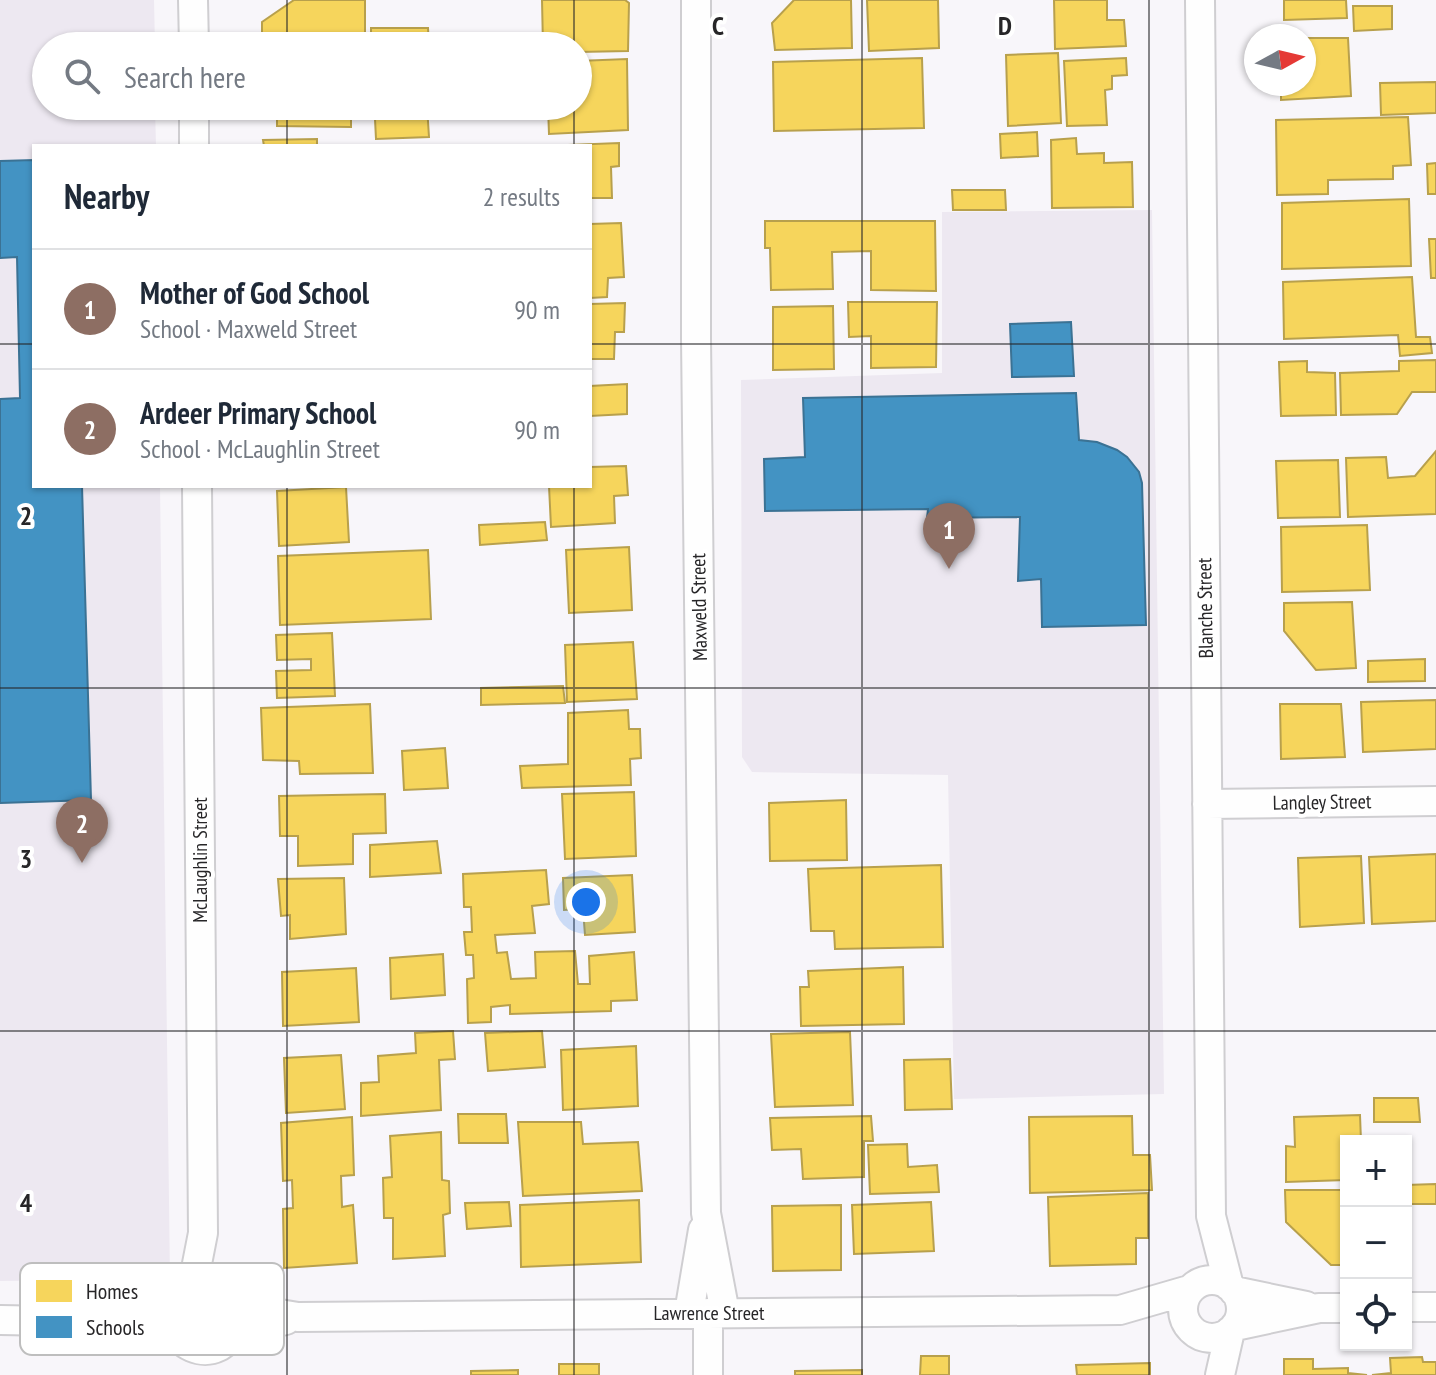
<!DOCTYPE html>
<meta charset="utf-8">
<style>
:root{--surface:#fff;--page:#f2f2f3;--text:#1f2937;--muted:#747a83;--line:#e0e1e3;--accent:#db2777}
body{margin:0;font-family:"PT Sans Narrow",sans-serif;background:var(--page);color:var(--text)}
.controls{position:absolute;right:24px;bottom:24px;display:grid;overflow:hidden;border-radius:0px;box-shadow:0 2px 6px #0004}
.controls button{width:72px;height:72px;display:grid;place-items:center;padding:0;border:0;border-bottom:2px solid var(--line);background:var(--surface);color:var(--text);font:40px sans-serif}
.compass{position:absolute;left:1244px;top:24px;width:72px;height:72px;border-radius:50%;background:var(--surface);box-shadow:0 2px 6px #0004;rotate:82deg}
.you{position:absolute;left:586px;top:902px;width:28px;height:28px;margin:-20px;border:6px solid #fff;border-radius:50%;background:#1a73e8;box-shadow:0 0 0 12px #1a73e833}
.badge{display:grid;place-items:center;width:52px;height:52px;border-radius:50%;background:var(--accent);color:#fff;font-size:26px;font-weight:700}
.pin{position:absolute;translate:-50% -66px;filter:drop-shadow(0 2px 4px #0008)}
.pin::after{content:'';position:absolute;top:42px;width:28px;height:24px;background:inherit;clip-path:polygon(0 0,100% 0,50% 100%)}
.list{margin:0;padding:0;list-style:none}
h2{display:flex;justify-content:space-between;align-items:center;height:104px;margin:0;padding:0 32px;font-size:34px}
h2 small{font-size:26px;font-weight:400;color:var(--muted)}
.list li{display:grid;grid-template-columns:52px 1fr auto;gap:24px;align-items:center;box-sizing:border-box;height:120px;padding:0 32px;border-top:2px solid var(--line)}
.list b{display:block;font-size:30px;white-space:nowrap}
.list p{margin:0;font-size:26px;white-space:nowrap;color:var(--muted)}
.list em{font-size:26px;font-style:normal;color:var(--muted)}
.icon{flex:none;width:44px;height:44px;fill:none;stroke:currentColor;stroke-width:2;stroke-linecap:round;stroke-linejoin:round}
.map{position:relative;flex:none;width:1436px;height:1375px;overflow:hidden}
.search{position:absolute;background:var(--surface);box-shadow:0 2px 6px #0004;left:32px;top:32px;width:560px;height:88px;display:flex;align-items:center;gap:20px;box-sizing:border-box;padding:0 28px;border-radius:44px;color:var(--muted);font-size:30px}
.panel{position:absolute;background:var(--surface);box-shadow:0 2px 6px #0004;left:32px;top:144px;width:560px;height:344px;border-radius:0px}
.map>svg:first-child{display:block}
.built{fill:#ede8f1}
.homes{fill:#f6d55c;stroke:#b8a04c;stroke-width:2}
.schools{fill:#4393c3;stroke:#3b7294;stroke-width:2}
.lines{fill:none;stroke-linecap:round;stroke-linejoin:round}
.street-casing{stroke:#cfced1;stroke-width:32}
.street{stroke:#fefefe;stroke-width:28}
.grid{fill:none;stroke:#272628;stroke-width:2;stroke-opacity:0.55}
.labels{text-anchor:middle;stroke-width:8;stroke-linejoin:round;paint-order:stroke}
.street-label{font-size:20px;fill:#272628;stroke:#fff}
.key{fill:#fff;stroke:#bebebe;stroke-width:2}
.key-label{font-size:22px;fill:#272628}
.grid-label{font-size:26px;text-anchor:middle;font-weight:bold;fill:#272628;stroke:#fff;stroke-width:8;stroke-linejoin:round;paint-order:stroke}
</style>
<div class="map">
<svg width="1436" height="1375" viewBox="0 0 1436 1375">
<rect width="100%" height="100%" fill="#f8f6fa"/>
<path class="built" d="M0 0H154L155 46H46V106H155L156 146H34V486H160L170 1279 0 1281Z
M1152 210 1164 1094 954 1099 948 775 752 772 742 757 741 380 942 373V212Z"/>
<path class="homes" d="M294 0H365V46H262V22Z
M542 0H625L629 3 628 51 578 52V46H543Z
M794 0H851L852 48 775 50 772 23Z
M867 0H938L939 48 869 51Z
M1054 0H1107V20H1124L1126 46 1055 49Z
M1284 0H1346L1347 18 1284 20Z
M1353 6H1392V29L1354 31Z
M371 28H428L429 46H371Z
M1304 38H1348L1351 96 1281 100V84H1304Z
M1058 53 1061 123 1008 126 1006 55Z
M922 58 924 128 774 131 773 62Z
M1126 58 1127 75 1112 76V89L1105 90 1107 125 1067 126 1064 61Z
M627 59 628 130 549 134 548 106H578V61Z
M1436 82V113L1381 115 1380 83Z
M277 106H351V127L277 126Z
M384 106H427L429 137 376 139 375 119H384Z
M1408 117 1411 165 1393 166V179L1328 180V194L1277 195 1276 120Z
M1037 132 1038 156 1001 158 1000 134Z
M1076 138 1077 154 1104 153V163L1132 162 1133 207 1052 208 1051 140Z
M317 139V146H264L263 140Z
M619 143V166L611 167 612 198H590V146H542Z
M1436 163V194H1428L1427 164Z
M952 190H1005L1006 210H953Z
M1409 199 1411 266 1282 269V203Z
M765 221H935L936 291 871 290V251L832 252 833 289 771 290 770 248H765Z
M621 223 624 277 608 278 607 297 590 298V224Z
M1429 239H1436V278H1431Z
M1412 277 1416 337H1430L1432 353 1400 356 1398 335 1284 339 1283 282Z
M848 302H937L936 367 871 368V336L849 337Z
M625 303 624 332H615L614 359H590V304Z
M833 306 834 369 773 370V307Z
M1436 360V392H1412L1397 414 1341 415 1340 373 1399 371V361Z
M1307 361V372L1335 373 1336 415 1281 416 1279 362Z
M627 384V414L590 416V386Z
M1436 451V514L1348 517 1346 458 1386 457 1388 478 1415 476Z
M1338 460 1340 517 1278 518 1276 461Z
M626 466 628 495 614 496 615 523 551 527 549 486H590V467Z
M346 487 349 542 279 546 277 491Z
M545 522 547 540 480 545 479 525Z
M1367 525 1370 590 1282 592 1281 527Z
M629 547 632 610 569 613 566 550Z
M428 550 431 619 280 625 278 556Z
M1352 602 1356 668 1316 670 1284 631V603Z
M332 633 335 696 277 698 276 671 311 670V659L277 660 276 635Z
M633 642 637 699 567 702 565 645Z
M1425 659V681L1368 682V661Z
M563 686 565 703 481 705V688Z
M1436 700V749L1363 752 1361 702Z
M370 704 373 773 300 774 299 761 263 760 261 708Z
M1280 704H1341L1345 757 1281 759Z
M628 710 629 729H640L641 758 630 759 631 785 522 788 520 766 568 764V713Z
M445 748 448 788 404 790 402 751Z
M634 792 636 856 565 859 562 794Z
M385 794 386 833 353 834V864L298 866V836H280L279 796Z
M846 800 847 860 770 861 769 803Z
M437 841 441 873 370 877V845Z
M1436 854V921L1372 924 1369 857Z
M1361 856 1364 923 1300 927 1298 858Z
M941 865 943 947 835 949 834 931H811L808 869Z
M546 870 549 904 532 906 535 933 495 935 497 953 507 952 511 979 536 978 535 952 575 951 578 984H590L589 956 634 952 637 1000 611 1001V1011L510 1014V1005L491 1007V1022L468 1023 467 979 474 978 473 955H466L464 932H472L471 907H464L463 874Z
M632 875 635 932 585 935 583 909 564 910 563 878Z
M344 878 346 934 290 939V915L281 916 278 879Z
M443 954 445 995 391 999 390 958Z
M903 967 904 1024 801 1026 800 987H809L808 971Z
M356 968 359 1022 283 1026 282 972Z
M453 1031 455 1059 439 1060 441 1110 361 1116V1083L379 1082 378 1056 416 1053 415 1033Z
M542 1031 545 1067 488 1071 485 1033Z
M850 1032 853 1105 775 1107 771 1034Z
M636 1046 638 1106 563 1110 561 1050Z
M341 1055 345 1109 286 1113 284 1058Z
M950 1059 952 1109 905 1110 904 1060Z
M1374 1098H1418L1420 1122H1374Z
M458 1114H506L508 1143H459Z
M1360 1115 1361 1141H1346V1180L1286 1182V1146L1295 1147 1294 1117Z
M871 1116 873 1141H864V1177L803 1179 801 1149 772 1150 770 1118Z
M1132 1116 1133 1155H1150L1152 1190 1030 1193 1029 1117Z
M352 1117 354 1175 341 1176 342 1207 353 1205 357 1263 284 1268 283 1209 293 1208 292 1180 283 1181 281 1123Z
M518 1122H581L583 1144 638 1142 642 1191 523 1196Z
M441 1132 442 1180 449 1181 450 1213 443 1215 445 1256 393 1259V1218H384L383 1178 392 1177 390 1136Z
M907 1144 908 1167 937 1165 939 1192 870 1194 868 1145Z
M1436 1184V1204H1406V1185Z
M1285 1190H1346V1265H1331L1286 1222Z
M1148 1193V1238H1136V1264L1050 1266 1048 1197Z
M639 1200 641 1262 521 1267 520 1205Z
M509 1202 511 1226 467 1229 465 1203Z
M931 1202 934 1251 854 1254 852 1205Z
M841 1205V1270L773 1271 772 1206Z
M921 1356H949V1375H920Z
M1422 1357 1423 1362H1436V1375H1372L1391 1373 1390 1358Z
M1284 1359H1313V1369L1348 1368V1373L1367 1375H1284Z
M1150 1363V1375H1077L1076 1365Z
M559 1364H599V1375H559Z
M518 1370V1375H471V1371Z
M862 1370V1375H795V1371Z"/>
<path class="schools" d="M34 160V486H82L91 800 0 803V399L20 398 17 257 0 258V161Z
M1071 322 1074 376 1012 377 1010 324Z
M1076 393 1079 440 1097 442 1117 450 1127 457 1139 472 1142 483 1146 625 1042 627 1041 579 1018 581 1020 517 927 518 928 509 765 511 764 459 805 457 803 398Z"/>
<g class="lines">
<g class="street-casing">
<path id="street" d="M193 0 194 46
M696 0V338L706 1213 725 1313
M1200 0 1211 1216 1229 1286
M194 106V146
M1207 804 1436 801
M1183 1309a29 29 0 1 1 58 0a29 29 0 1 1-58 0Z
M1234 1291 1306 1306
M184 1293 195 1274 203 1233 197 486
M227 1296 249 1309 298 1317 1120 1310 1189 1290
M1406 1307H1436
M689 1313 703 1230
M708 1313V1375
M0 1320C55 1320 124 1328 175 1306
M1235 1326 1319 1308H1346
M229 1337C250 1300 204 1267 180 1298 173 1307 171 1317 174 1327 179 1346 202 1355 218 1347 224 1344 228 1339 233 1336 250 1328 268 1324 286 1320
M1220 1375 1230 1331"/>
</g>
<use href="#street" class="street"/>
</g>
<path class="grid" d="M287 0V46M574 0V46M862 0V1375M1149 0V1375M287 106V146M574 106V146M0 344H34M590 344H1436M287 486V1375M574 486V1375M0 688H1436M0 1031H1436"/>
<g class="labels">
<g class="street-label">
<text transform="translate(699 607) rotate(-91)" y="7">Maxweld Street</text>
<text transform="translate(1205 608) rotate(-91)" y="7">Blanche Street</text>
<text transform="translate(1322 802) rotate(-1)" y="7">Langley Street</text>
<text transform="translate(200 860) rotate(-90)" y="7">McLaughlin Street</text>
<text x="709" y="1320">Lawrence Street</text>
</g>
</g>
<rect x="20" y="1263" width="264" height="92" rx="12" class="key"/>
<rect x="36" y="1280" width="36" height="22" fill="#f6d55c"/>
<rect x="36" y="1316" width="36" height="22" fill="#4393c3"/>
<g class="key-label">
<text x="86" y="1299">Homes</text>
<text x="86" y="1335">Schools</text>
</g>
<g class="grid-label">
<text x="718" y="35">C</text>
<text x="1005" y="35">D</text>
<text x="26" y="525">2</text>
<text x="26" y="868">3</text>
<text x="26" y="1212">4</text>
</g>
</svg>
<div class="controls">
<button>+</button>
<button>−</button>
<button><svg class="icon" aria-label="locate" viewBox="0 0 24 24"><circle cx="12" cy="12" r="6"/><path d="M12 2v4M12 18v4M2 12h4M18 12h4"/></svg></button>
</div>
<svg class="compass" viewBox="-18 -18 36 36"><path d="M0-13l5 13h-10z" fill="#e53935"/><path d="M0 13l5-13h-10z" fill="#747a83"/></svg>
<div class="you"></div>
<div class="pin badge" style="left:949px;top:569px;background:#8d6e63">1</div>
<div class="pin badge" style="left:82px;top:863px;background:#8d6e63">2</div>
<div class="search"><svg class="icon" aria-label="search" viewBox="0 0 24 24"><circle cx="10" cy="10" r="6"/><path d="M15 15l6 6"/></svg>Search here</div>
<section class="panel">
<h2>Nearby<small>2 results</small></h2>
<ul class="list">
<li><span class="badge" style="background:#8d6e63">1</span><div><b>Mother of God School</b><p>School · Maxweld Street</p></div><em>90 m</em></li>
<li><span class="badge" style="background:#8d6e63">2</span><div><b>Ardeer Primary School</b><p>School · McLaughlin Street</p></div><em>90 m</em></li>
</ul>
</section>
</div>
